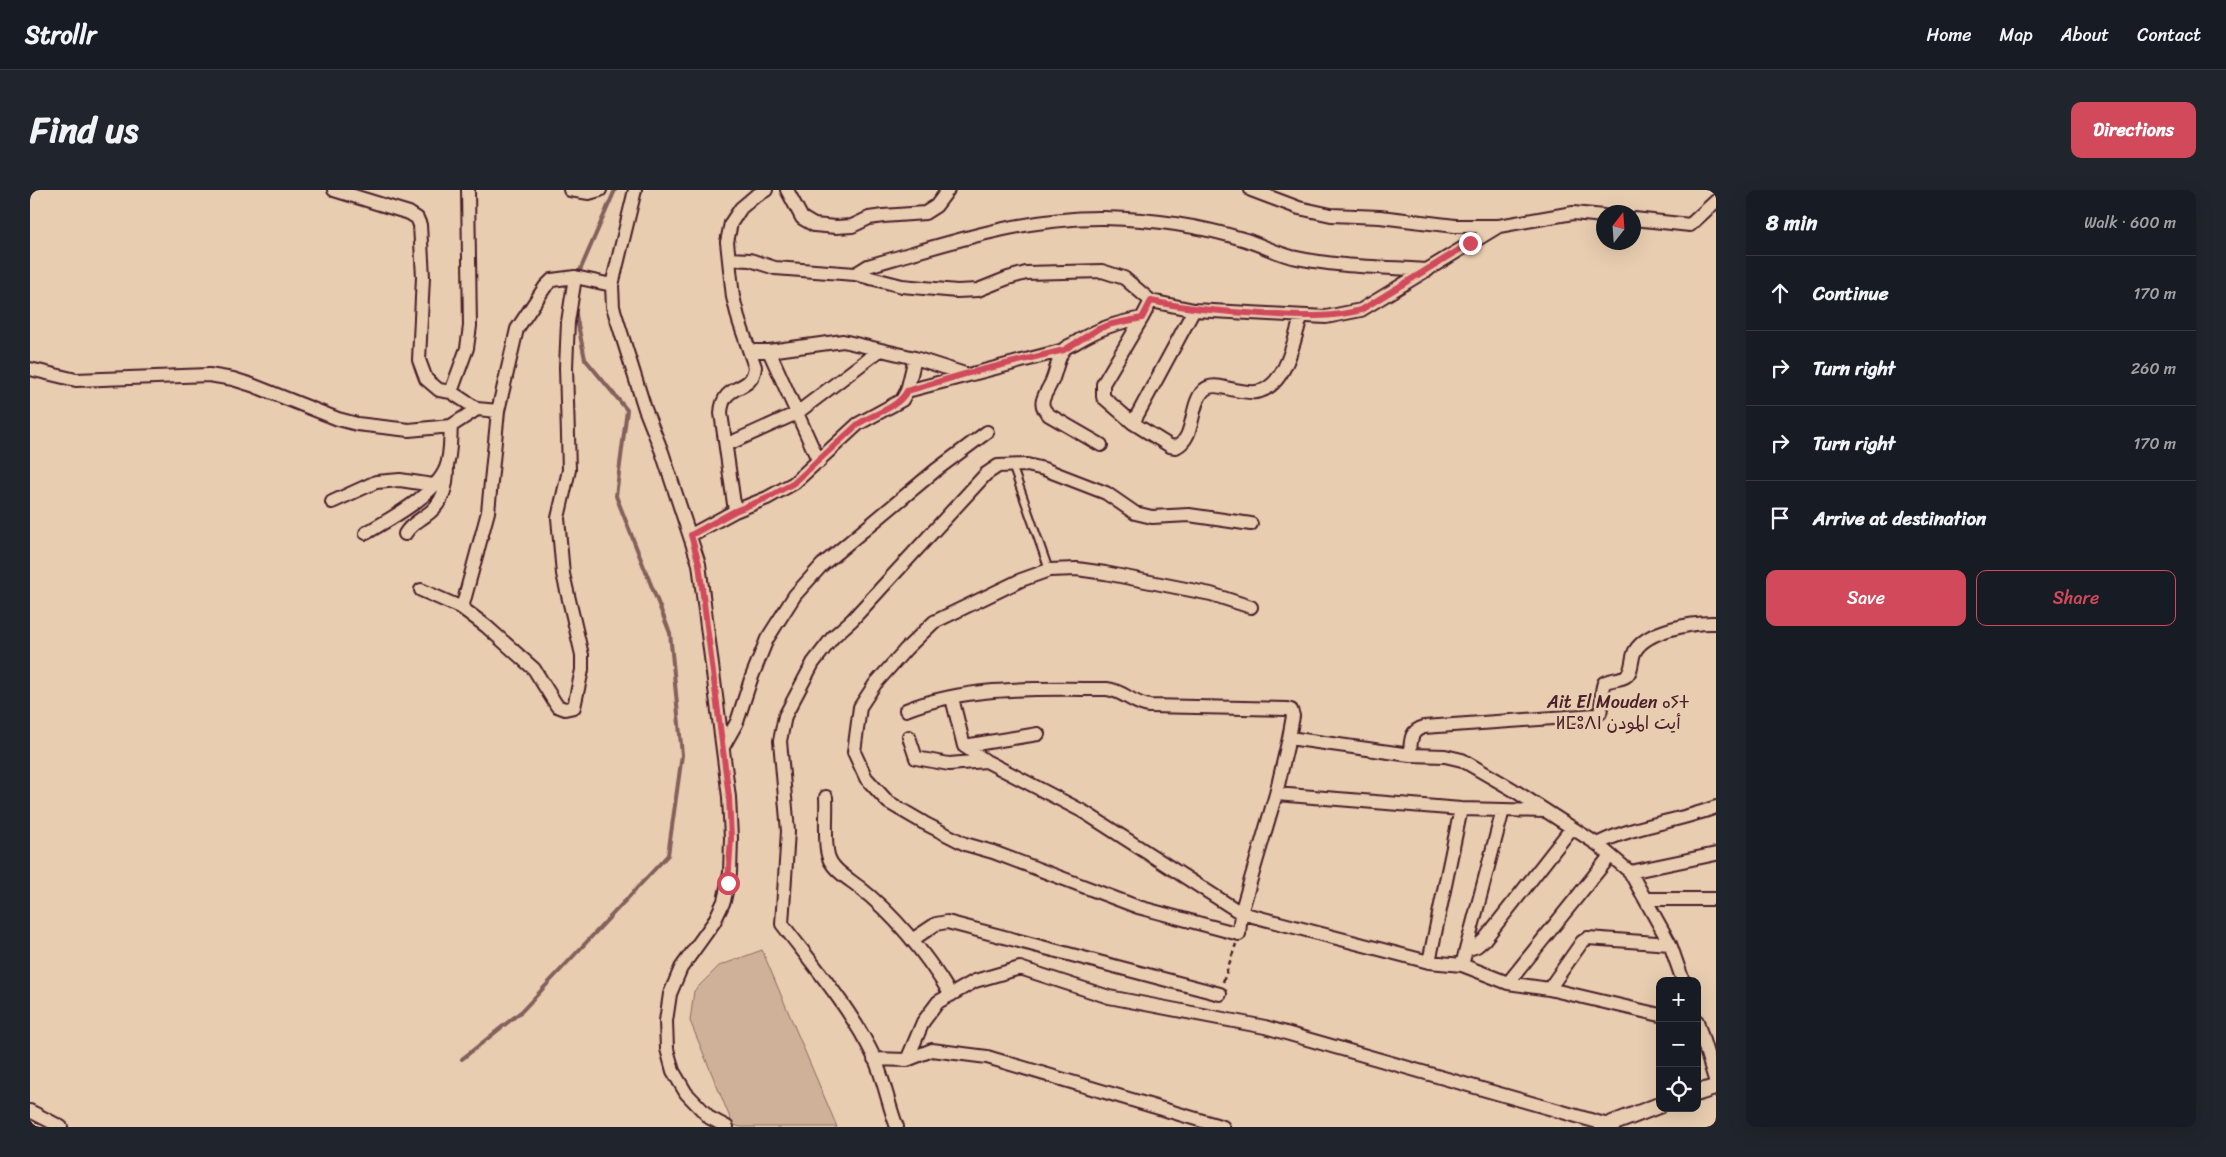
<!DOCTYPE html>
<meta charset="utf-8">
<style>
:root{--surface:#171b24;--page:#20242c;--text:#f1f3f6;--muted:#9ea1a6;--line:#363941;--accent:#d1495b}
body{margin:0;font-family:Sriracha,"Playpen Sans Arabic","Noto Sans Tifinagh",sans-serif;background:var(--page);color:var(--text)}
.controls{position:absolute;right:15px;bottom:15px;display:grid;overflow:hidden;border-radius:10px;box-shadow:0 5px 20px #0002}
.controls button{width:45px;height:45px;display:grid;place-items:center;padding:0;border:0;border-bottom:1px solid var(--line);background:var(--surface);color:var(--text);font:25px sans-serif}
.compass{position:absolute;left:1566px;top:15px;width:45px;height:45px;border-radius:50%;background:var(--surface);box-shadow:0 5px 20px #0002;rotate:17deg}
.stop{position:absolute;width:15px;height:15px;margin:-11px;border:4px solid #d1495b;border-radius:50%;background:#fff}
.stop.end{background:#d1495b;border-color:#fff;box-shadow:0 1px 5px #0008}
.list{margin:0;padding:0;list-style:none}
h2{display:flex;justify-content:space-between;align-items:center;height:65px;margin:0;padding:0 20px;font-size:21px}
h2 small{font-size:16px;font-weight:400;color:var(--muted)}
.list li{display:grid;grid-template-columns:32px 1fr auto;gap:15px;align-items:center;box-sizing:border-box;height:75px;padding:0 20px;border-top:1px solid var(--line)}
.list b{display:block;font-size:19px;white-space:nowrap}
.list em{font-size:16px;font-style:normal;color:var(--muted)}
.actions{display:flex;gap:10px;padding:15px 20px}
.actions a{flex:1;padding:11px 0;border:1px solid var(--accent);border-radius:10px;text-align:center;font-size:18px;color:var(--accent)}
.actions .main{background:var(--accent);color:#fff}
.icon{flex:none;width:28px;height:28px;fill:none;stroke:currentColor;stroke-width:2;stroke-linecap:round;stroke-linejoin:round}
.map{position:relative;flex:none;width:1686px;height:937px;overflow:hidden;border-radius:10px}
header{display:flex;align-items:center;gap:30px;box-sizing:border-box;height:70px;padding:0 25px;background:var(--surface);border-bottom:1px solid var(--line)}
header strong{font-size:24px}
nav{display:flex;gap:28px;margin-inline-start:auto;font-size:18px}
.intro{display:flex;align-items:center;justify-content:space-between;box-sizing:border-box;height:120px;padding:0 30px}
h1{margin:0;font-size:35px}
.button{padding:12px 22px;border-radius:10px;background:var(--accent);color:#fff;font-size:18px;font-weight:700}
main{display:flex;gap:30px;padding:0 30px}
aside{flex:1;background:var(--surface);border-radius:10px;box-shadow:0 5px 20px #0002}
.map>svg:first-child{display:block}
.green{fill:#cfb19a;stroke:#8c6862}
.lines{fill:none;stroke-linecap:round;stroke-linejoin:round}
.stream{stroke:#845f5b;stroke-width:4}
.service-casing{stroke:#4a1f2b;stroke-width:10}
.minor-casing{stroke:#4a1f2b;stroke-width:16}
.tertiary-casing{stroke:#4a1f2b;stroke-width:19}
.path{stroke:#4a1f2b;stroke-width:2.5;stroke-dasharray:5 4;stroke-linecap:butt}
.service{stroke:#e8cdb0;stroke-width:6}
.minor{stroke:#e8cdb0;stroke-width:12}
.tertiary{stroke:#e8cdb0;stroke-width:15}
.route{stroke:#d1495b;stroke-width:6}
.labels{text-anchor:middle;stroke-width:5;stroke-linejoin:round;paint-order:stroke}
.quarter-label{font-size:18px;fill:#4a1f2b;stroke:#e8cdb0}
</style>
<header>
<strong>Strollr</strong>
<nav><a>Home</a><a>Map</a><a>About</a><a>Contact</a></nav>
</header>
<div class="intro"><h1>Find us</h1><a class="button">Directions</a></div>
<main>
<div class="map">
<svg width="1686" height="937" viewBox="0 0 1686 937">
<rect width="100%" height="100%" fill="#e8cdb0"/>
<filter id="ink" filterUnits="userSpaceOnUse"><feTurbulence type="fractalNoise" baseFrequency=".02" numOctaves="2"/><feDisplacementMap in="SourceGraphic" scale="10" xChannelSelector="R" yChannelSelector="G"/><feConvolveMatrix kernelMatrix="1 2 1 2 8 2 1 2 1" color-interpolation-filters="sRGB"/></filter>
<g filter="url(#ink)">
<path class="green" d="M732 760 807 937H711L703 935 660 831 664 801 689 776Z"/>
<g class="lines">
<path class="stream" d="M548 85 585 0
M432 869 492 821 638 665 652 565 640 443 586 306 597 220 555 169 545 120"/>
<g class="service-casing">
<path id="service" d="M982 275 1019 380"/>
</g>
<g class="minor-casing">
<path id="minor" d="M304 0 379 23 387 28 390 35 393 87 389 170 396 189 409 200 421 202
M438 0 440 136 437 158 421 202 447 219
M540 0 559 3 570 0
M605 0 582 95 583 117 615 219 632 262 669 374 699 607 701 648 700 683 694 711 684 732 651 778 640 804 636 831 637 859 643 881 656 903 680 928 697 937
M757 0 772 28 784 35 806 37 822 36 839 28 853 26 895 23 906 16 918 0
M1221 0 1269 18 1301 25 1350 27 1425 36H1469
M1604 29 1660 35 1686 11
M699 69 720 70 745 78 825 84 838 76C916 54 992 27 1074 28 1121 29 1171 36 1216 50 1231 55 1246 63 1262 67 1307 77 1352 77 1398 80
M825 84 872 96 927 101 948 100 978 88 996 83 1072 81 1094 88 1121 111 1164 120 1296 127 1331 120 1469 36 1543 23 1574 26
M1112 128 1073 194V207L1103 233 1140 256 1146 257C1166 248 1159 214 1174 200 1180 194 1189 196 1196 198 1205 200 1217 203 1226 202 1256 198 1264 150 1271 127
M720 161H739L813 151 885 168 935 184
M739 161 789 272
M0 179 46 190 179 185 203 189 222 195 308 229 327 234 379 240 421 236 447 219 468 221
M877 201 1034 160
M1103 233 1164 120
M696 255 767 223 850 160
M1071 255 1019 225C1007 214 1014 207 1020 195 1026 185 1027 168 1034 159 1037 156 1044 154 1048 151 1070 138 1086 133 1112 128L1121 111
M302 312 346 292 370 290 403 295
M705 321 691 223C693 190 722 205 725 177L709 131 703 107 697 52 701 33 711 18 724 7 736 0
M336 343C360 329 405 305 416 278 421 266 420 249 421 236
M375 344C380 335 387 332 395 326 413 314 417 298 417 277
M661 345 705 321 737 308 764 293 828 234 872 210 877 201 885 168
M391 400 432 418 456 436 504 479 527 516 535 519 544 517 552 480V465L533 384 528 328 539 280 536 177 538 132 545 87
M1221 417 1181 404 1075 383 1047 379 1019 380 991 390 904 432 876 459 845 494 830 517 824 562 836 588 858 612 894 633 935 654 963 662 1108 717 1209 744 1211 723 1246 604 1259 548
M432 418 458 322 468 221 487 139 515 97 522 90 545 87 582 95
M922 508 934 556 956 571 1054 622 1211 723 1399 772 1432 775 1478 793 1519 799 1630 825
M876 520C940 495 1010 499 1077 499 1094 501 1101 513 1119 516L1257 519 1261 520 1263 526 1259 548 1380 565 1415 566 1432 570 1482 599 1567 654 1600 682 1640 754 1653 791
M879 547 886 568 919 574 956 571
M934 556 1008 544
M693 557 707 532 721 489 737 449 765 405 792 375 906 280 957 242
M1380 565C1381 552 1379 541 1394 537L1566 525 1570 523C1573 513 1570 503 1574 493 1580 489 1590 490 1596 486 1603 481 1601 468 1605 461 1617 440 1664 432 1686 433
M1246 604 1431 619 1473 620
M796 607C797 622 794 652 798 665 801 679 819 689 829 697 867 727 896 764 921 805
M1567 654C1605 635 1647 632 1686 617
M1600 682 1686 664
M1617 709H1686
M882 750 906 734 917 732 1190 804
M1436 760 1447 756 1454 750 1541 639
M1399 772 1431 619
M1432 775 1473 620 1515 621
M1478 793 1580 666
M1519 799 1552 752 1558 748 1640 754
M1667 831 1686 893
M844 869 877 870 902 860 957 867 1193 937
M877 870 893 832 908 812 945 791 990 778 1079 807 1235 837 1578 935
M0 921 31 937
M867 937C858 914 854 889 844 867 821 819 784 776 752 734L758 641 750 551 755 526 783 473 803 447 822 430 956 284 968 276 997 275 1014 279 1076 303 1105 323 1122 327 1159 325 1221 334"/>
</g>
<g class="tertiary-casing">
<path id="tertiary" d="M1667 903 1686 897
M1573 937 1630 915"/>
</g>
<path class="path" d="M1193 792 1206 754"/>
<use href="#service" class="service"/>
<use href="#minor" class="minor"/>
<use href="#tertiary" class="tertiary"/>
</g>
</g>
<g class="lines" filter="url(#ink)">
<path class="route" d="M698 693 701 648 699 607 669 374 661 345 705 321 737 308 764 293 828 234C844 223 867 219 877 201L935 184 1034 160 1068 139 1082 134 1112 128 1121 111C1159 119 1194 122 1232 124 1266 126 1298 129 1331 120L1440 53"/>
</g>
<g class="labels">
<g class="quarter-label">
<text x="1588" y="518">Ait El Mouden ⴰⵢⵜ<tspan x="1588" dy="21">ⵍⵎⵓⴷⵏ أيت المودن</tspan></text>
</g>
</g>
</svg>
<div class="controls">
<button>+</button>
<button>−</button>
<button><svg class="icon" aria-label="locate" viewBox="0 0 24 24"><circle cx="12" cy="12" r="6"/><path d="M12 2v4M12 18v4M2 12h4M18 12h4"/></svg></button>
</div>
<svg class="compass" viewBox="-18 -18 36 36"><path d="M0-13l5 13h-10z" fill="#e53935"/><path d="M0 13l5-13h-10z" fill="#9ea1a6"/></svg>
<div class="stop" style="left:698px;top:693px"></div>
<div class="stop end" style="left:1440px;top:53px"></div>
</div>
<aside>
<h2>8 min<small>Walk · 600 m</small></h2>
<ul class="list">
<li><svg class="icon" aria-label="ahead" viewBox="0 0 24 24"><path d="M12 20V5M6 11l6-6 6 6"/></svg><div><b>Continue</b></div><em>170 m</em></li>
<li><svg class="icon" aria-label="right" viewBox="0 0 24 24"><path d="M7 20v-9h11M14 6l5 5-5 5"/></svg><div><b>Turn right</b></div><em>260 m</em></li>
<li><svg class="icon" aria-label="right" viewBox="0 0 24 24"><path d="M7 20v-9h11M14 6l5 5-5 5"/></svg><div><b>Turn right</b></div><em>170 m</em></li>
<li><svg class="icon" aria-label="arrive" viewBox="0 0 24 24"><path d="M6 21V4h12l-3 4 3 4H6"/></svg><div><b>Arrive at destination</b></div></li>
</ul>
<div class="actions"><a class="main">Save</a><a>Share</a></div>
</aside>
</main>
